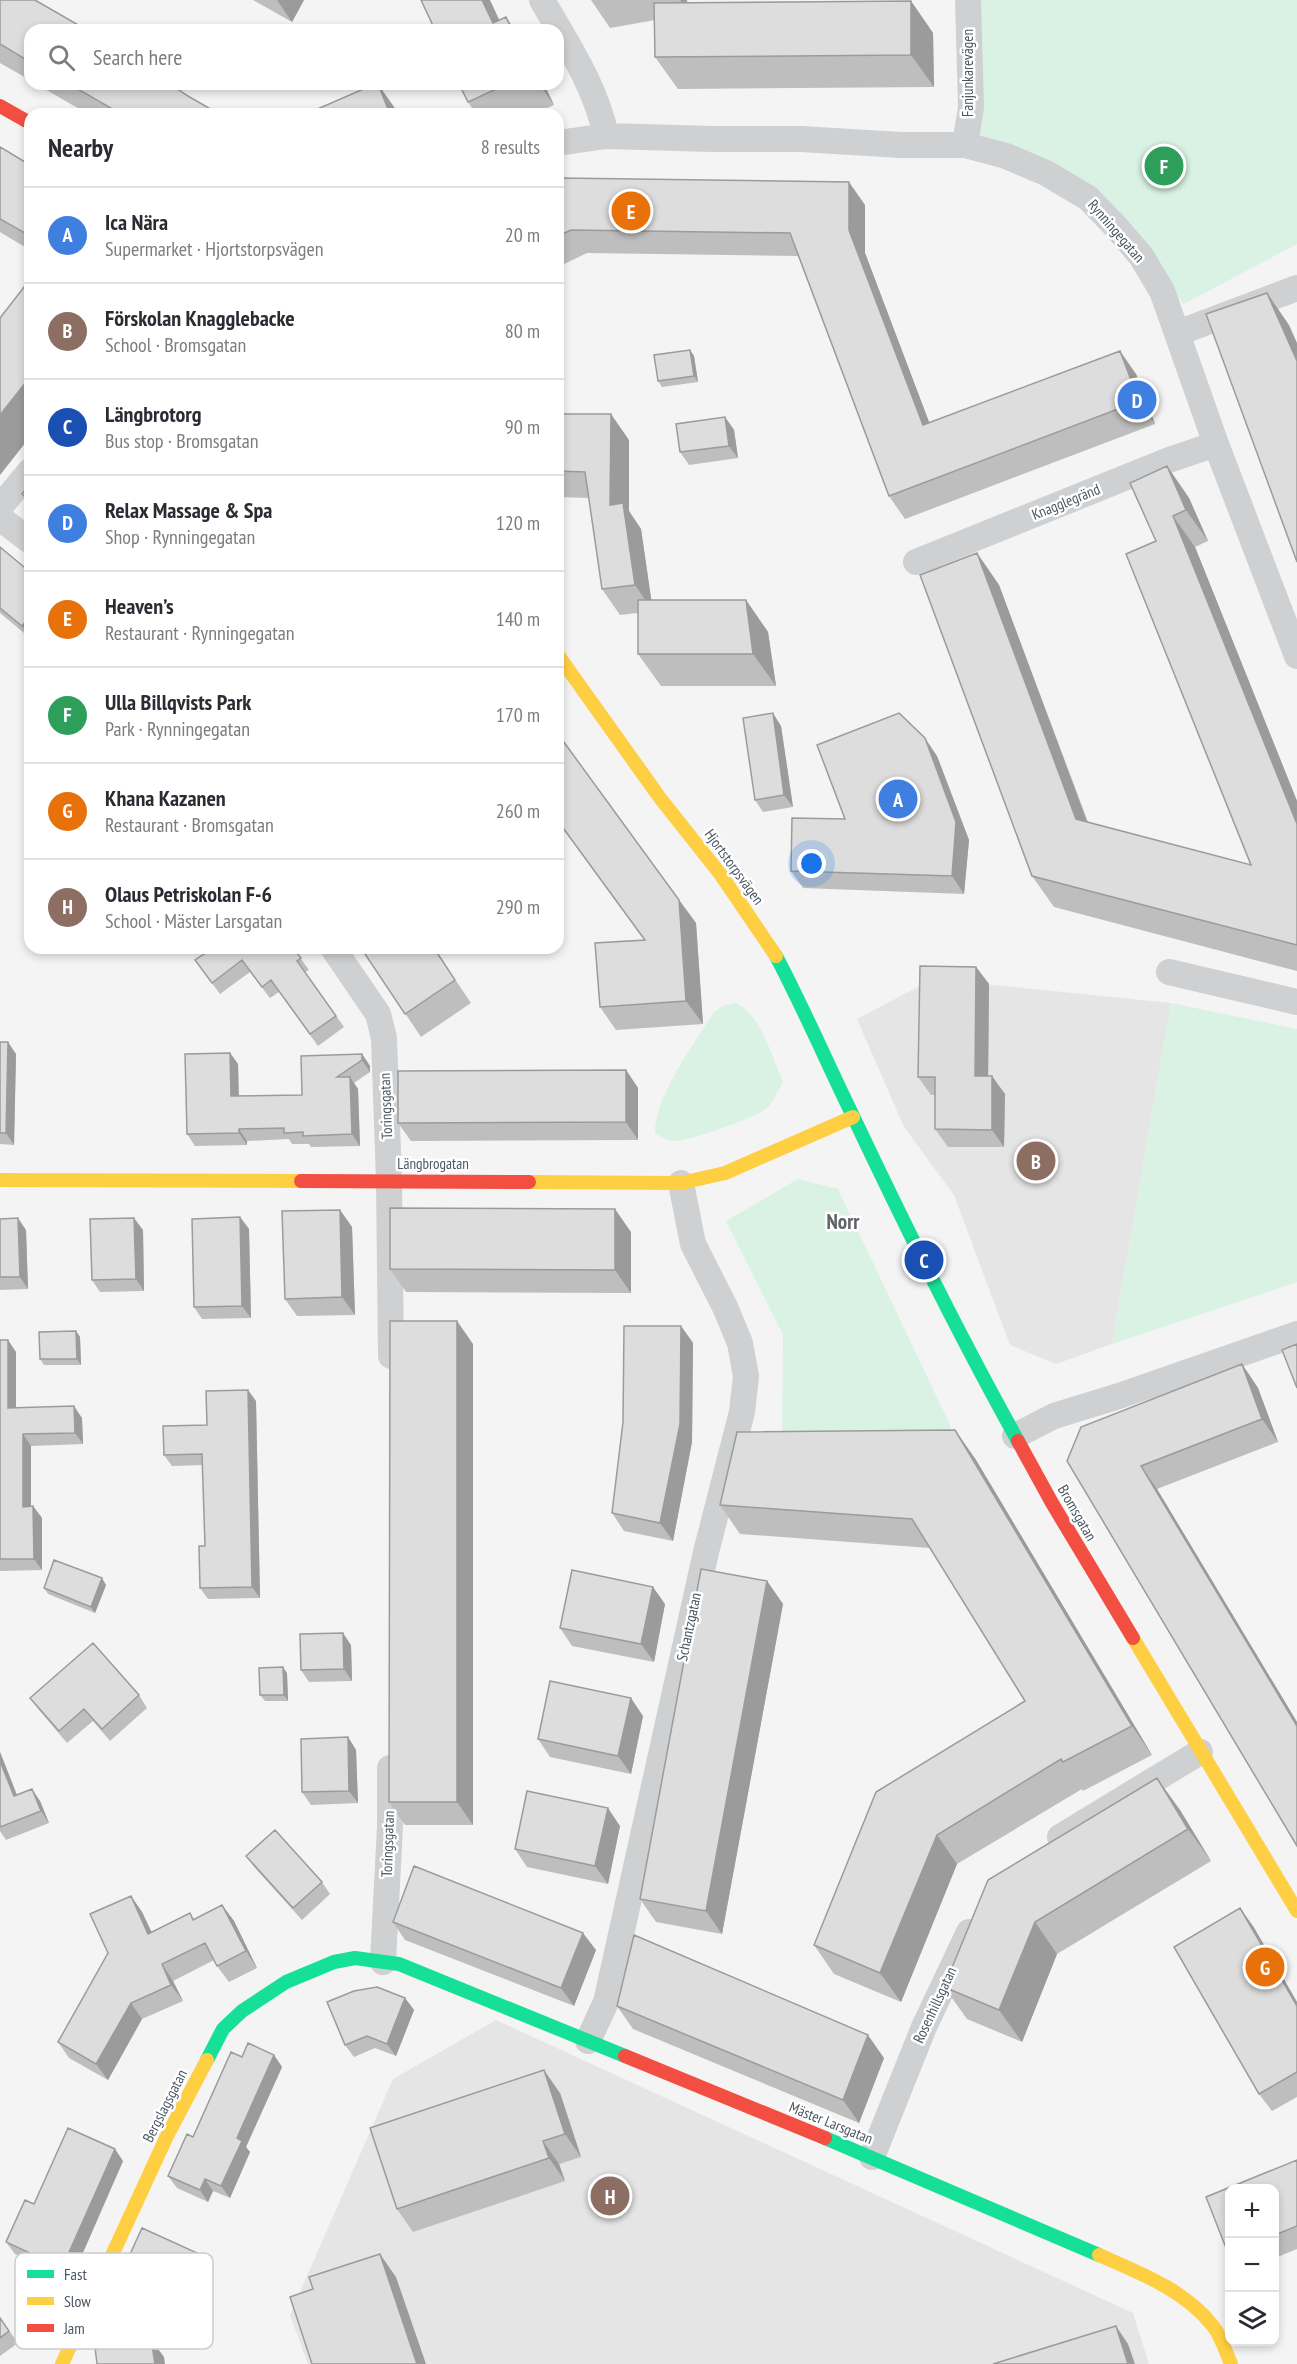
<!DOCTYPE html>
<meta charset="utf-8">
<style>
:root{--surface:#fff;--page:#f7f7f7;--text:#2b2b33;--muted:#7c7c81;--line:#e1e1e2;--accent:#db2777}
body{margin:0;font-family:"PT Sans Narrow",sans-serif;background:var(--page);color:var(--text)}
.controls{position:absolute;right:18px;bottom:18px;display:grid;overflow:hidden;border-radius:12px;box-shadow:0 3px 9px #0003}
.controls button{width:54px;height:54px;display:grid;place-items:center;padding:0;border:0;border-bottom:2px solid var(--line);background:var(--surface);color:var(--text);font:30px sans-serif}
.you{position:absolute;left:812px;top:864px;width:21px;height:21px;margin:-15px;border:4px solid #fff;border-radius:50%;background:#1a73e8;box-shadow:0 0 0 9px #1a73e833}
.badge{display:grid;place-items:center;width:39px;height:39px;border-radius:50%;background:var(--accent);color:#fff;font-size:20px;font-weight:700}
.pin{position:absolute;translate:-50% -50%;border:3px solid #fff;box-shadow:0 2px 6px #0006}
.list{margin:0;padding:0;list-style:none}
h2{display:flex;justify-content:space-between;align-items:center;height:78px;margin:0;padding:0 24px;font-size:26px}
h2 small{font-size:20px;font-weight:400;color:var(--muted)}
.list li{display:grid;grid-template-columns:39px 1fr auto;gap:18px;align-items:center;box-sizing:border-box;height:96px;padding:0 24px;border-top:2px solid var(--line)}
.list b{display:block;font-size:22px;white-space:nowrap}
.list p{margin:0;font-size:20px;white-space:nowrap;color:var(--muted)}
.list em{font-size:20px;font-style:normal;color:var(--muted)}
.icon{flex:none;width:33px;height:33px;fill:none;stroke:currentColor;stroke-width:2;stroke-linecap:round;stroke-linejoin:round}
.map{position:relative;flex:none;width:1297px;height:2364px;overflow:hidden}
.search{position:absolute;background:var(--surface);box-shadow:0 3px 9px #0003;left:24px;top:24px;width:540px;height:66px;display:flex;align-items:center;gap:15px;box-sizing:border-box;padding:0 21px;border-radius:18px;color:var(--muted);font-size:22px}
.panel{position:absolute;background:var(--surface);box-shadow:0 3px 9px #0003;left:24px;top:108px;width:540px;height:846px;border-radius:18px}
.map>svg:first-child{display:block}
.education{fill:#e6e5e6}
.green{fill:#d9f2e3}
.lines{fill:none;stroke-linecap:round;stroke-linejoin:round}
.street{stroke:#ced0d2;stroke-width:26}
.fast{stroke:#16e098;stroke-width:14}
.slow{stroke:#ffcf43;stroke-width:14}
.jam{stroke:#f24e42;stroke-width:14}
.wall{fill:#bebebf}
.shaded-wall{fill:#9b9b9b}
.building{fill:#ddddde;stroke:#9b9b9b;stroke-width:1.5}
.labels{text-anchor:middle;stroke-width:5;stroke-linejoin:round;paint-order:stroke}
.street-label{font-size:15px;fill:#4a5661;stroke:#fff}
.district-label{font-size:21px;font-weight:bold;fill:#5f6368;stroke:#fff}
.key{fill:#fff;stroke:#c9ccd0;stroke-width:1.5}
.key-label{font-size:16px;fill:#4a5661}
</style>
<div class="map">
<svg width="1297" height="2364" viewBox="0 0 1297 2364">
<rect width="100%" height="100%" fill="#f4f4f4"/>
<path class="education" d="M933 979 1171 1003 1112 1344 1056 1364 1010 1345 954 1195 904 1127 857 1019Z
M496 2020 1133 2313 1149 2364H308L290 2315 393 2079Z"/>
<path class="green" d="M963 0H1297V244L1184 304 1090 202 972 130Z
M736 1003C761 1015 772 1057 783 1082 777 1093 772 1106 761 1112 748 1120 691 1140 676 1141 667 1141 662 1138 655 1133 655 1095 694 1044 714 1012L725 1005Z
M1171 1003 1297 1029V1282L1112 1344Z
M798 1179 838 1189 951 1427 943 1441H782L783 1335 726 1221Z"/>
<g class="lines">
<path class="street" d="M542 0C567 44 596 86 606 136
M558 143 606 136 713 139H801L901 145H965L1006 156 1046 173 1088 198 1116 227 1141 256 1162 291 1216 444 1297 656
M965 145 971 107 968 0
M1178 333 1297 288
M0 507 30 471
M0 518 30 541
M916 562 1169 460 1216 444
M333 948 378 1014 384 1038 389 1181 391 1356
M1169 972 1297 1002
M1015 1436 1054 1416 1119 1396 1297 1334
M1060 1837 1200 1752
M383 1962 390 1826V1768
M588 2041 606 2002 706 1552 742 1412 746 1376 740 1343 725 1307 693 1244 681 1183
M872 2157 924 2027 969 1932"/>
<path class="fast" d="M776 956C804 1009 827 1063 853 1116 905 1226 959 1335 1018 1441
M207 2060 223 2029 242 2011 286 1982 334 1962 355 1958 399 1964 625 2056
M825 2138 1099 2255"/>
<path class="slow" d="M558 655 660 798 721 875 776 956
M0 1180 301 1181
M529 1182 681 1183 725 1173 853 1117
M1133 1638 1297 1911
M1099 2255C1140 2273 1185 2290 1213 2326 1221 2336 1226 2352 1231 2364
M62 2364 166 2138 207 2060"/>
<path class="jam" d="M0 106 30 123
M301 1181 529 1182
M1018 1441 1052 1503 1133 1638
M625 2056 825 2138"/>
</g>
<path class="wall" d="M0 0 30 30V80L0 63Z
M253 0H304L292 22Z
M591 0H687V2L911 1 933 33 934 87 678 89 655 57V20L610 28Z
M36 84H170L188 96 219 114H88Z
M459 84H544L554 105 534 114H476L468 102Z
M0 147 30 165V250L0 232Z
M558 179 865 205V253L929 423 1136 374 1155 424 905 519 889 496 798 256 587 253 558 267Z
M690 350 694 356 698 382 662 387 658 381Z
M558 414 629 440V511L641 529 651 600H746L768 632 776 686H661L638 654V613L620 615 602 589 589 498 558 497Z
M725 417 734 430 738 458 689 465 680 452Z
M1167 466 1189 498 1208 541 1195 547 1297 801V971L1054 907 1032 876 977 553 999 585 1088 822 1251 865 1156 541Z
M30 484V506L22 494Z
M0 547 30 572V638L0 613Z
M781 726 793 807 763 812 755 800Z
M558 734 696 923 703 1024 616 1030 600 1007 644 940 558 822Z
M937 756 969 840 964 894 803 888 791 871 845 819Z
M293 948 309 970 305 972 344 1027 318 1046 279 992 270 998 250 972 220 994 195 960 207 952Z
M361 948H434L471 1003 421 1037Z
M976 967 989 984 988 1076 1005 1094 1004 1147H948L935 1129V1095H931L918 1077Z
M0 1042 16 1054 14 1145 0 1144Z
M230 1053 238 1064 239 1096 302 1095 362 1054 370 1066V1072L354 1083 358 1089 360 1146 311 1147 309 1144H292L289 1139 247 1141V1145L195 1146 187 1134Z
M626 1070 638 1088V1140L411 1141 398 1123Z
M340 1210 352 1227 355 1315 297 1316 285 1299Z
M240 1217 249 1229 251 1318 202 1319 194 1307Z
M0 1219 26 1230 28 1289 0 1290Z
M143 1230 144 1291 100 1292 92 1280Z
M631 1232V1293L406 1292 390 1269Z
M681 1326 693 1343 692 1442 673 1541 624 1531 612 1513Z
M76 1331 80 1337 81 1365H44L40 1359Z
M0 1340 16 1352V1408L82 1418 83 1444 31 1446V1507L33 1506 42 1518V1570L0 1571Z
M473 1344V1825H405L389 1802Z
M1242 1364 1258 1388 1278 1442 1157 1489 1297 1722V1846L1067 1461Z
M256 1401 260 1598 208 1599 200 1588 205 1546 203 1465 172 1466 164 1455 207 1425Z
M955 1430 976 1460 1152 1755 1083 1791 1082 1789 957 1864 901 2002 834 1974 814 1945 1025 1701 930 1548 740 1534 720 1505Z
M767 1581 783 1604 722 1934 656 1922 640 1899Z
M106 1585 95 1613 48 1594 44 1588Z
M665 1604 654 1662 572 1646 560 1628Z
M351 1645 352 1681 309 1682 301 1670Z
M287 1673 288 1701H265L260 1695Z
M139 1695 147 1708 110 1741 93 1721 67 1743 39 1710 30 1698Z
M643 1716 631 1774 550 1757 538 1739Z
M348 1737 356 1750 358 1803 311 1805 302 1792Z
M0 1752 17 1795 40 1801 49 1823 6 1840 0 1831Z
M1180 1810 1211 1861 1057 1954 1022 2042 967 2019 944 1987Z
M620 1826 608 1884 527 1867 515 1849Z
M246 1856 322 1882 330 1894 302 1920 255 1868Z
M131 1896 142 1912 152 1933 190 1913 194 1919 222 1905 234 1921 257 1968 229 1982 217 1966 214 1960 173 1981 183 2001 142 2019 108 2080 69 2058 58 2042 108 1953Z
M393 1922 596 1950 574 2006 405 1940Z
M1253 1926 1297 2002V2097L1272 2111 1259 2094Z
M405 1998 414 2010 396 2056 375 2048 354 2057 345 2045Z
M617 2006 884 2058 859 2123 633 2029Z
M274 2055 282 2067 246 2147 250 2152 230 2198 213 2191 208 2202 177 2188 168 2176 242 2057Z
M560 2093 581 2157 559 2164 565 2181 413 2232 397 2209Z
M1297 2160V2249L1275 2258V2188H1230V2255L1206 2197Z
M123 2161 71 2280 15 2254 6 2242 34 2204Z
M206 2257 214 2269 193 2315 130 2286 121 2274Z
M0 2318 18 2343 0 2356Z"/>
<path class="shaded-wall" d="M277 0H304L292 22Z
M482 0H490L504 30 493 23Z
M680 0H687L689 13Z
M911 1 933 33 934 87 911 55Z
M506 17 515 30H512Z
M378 84 399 114H390Z
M539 84H544L554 105Z
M849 182 865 205V253L939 448 923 425 849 230Z
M1267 293 1289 325 1297 343V361Z
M690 350 694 356 698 382 694 376Z
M1120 351 1136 374 1155 424 1139 401Z
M30 377V437L0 475V415Z
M611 414 629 440V511L641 529 653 611 635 585 610 505Z
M725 417 734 430 738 458 729 446Z
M1167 466 1189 498 1208 541 1186 510Z
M1173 516 1195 547 1297 801V824Z
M977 553 999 585 1098 851 1076 819Z
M746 600 768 632 776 686 753 654Z
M30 616V637L22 626Z
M773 713 781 726 793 807 784 795Z
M925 738 937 756 969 840 964 894 952 876Z
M679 900 696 923 703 1024 686 1001Z
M976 967 989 984 988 1094 975 1076Z
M8 1042 16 1054 14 1145 6 1133Z
M230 1053 238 1064 239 1108 231 1096Z
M362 1054 370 1066V1072L362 1060Z
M626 1070 638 1088V1140L626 1122Z
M992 1076 1005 1094 1004 1147 992 1130Z
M350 1077 358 1089 360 1146 352 1134Z
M239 1129 247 1141V1145L239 1133Z
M615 1209 631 1232V1293L615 1270Z
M340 1210 352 1227 355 1315 342 1297Z
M240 1217 249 1229 251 1318 242 1306Z
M18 1218 26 1230 28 1289 20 1277Z
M134 1218 143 1230 144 1291 136 1279Z
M457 1321 473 1344V1825L457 1802Z
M681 1326 693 1343 692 1442 673 1541 660 1523Z
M76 1331 80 1337 81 1365 77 1359Z
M8 1340 16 1352V1420L8 1408Z
M1242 1364 1258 1388 1278 1442 1262 1419Z
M248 1390 256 1401 260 1598 252 1587Z
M74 1406 82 1418 83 1444 75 1433Z
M955 1430 976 1460 1152 1755 1132 1726Z
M23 1434 31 1446V1518L23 1507Z
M1141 1466 1157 1489 1297 1722V1726Z
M33 1506 42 1518V1570L34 1559Z
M102 1578 106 1585 95 1613 91 1607Z
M767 1581 783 1604 722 1934 706 1911Z
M653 1587 665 1604 654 1662 641 1644Z
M343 1633 351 1645 352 1681 344 1669Z
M283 1667 287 1673 288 1701 284 1695Z
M631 1698 643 1716 631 1774 618 1756Z
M348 1737 356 1750 358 1803 349 1791Z
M0 1752 22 1808 14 1796 0 1761Z
M1157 1778 1180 1810 1211 1861 1188 1829Z
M32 1789 40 1801 49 1823 41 1811Z
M608 1808 620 1826 608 1884 595 1866Z
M937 1835 957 1864 901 2002 880 1973Z
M131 1896 142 1912 160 1950 148 1934Z
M222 1905 234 1921 257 1968 246 1951Z
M1240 1908 1253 1926 1297 2002V2006Z
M1035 1922 1057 1954 1022 2042 999 2010Z
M583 1933 596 1950 574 2006 561 1988Z
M162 1964 173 1981 183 2001 171 1985Z
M405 1998 414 2010 396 2056 387 2044Z
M131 2003 142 2019 108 2080 96 2064Z
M868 2035 884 2058 859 2123 843 2100Z
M274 2055 282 2067 246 2147 250 2152 230 2198 221 2186 237 2138Z
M544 2070 560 2093 581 2157 565 2134Z
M543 2141 559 2164 565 2181 549 2158Z
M115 2149 123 2161 71 2280 62 2268Z
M205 2179 213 2191 208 2202 200 2190Z
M380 2254 396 2277 426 2364H417Z
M206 2257 214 2269 193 2315 185 2303Z
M1116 2326 1128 2344 1135 2364H1128Z
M151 2339 164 2357 165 2364H155Z"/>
<path class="building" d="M0 0H35L87 30H30V62L0 44Z
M421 0H482L493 23 506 17 512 30H435Z
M911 1V55L655 57 654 3Z
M69 84H170L188 96 219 114H121Z
M375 84H378L390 114H306Z
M459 84H507L468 102Z
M0 147 30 165V236L0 219Z
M560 178 849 182V230L923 425 1120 351 1139 401 889 496 790 233 571 230 558 236V179Z
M28 282 30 283V377L0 415V318Z
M1267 293 1297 361V562L1206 314Z
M690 350 694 376 658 381 654 355Z
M558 414H611L610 505 623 503 635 585 602 589 585 472 558 471Z
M725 417 729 446 680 452 676 424Z
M1167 466 1186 510 1173 516 1297 824V945L1032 876 920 575 977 553 1076 819 1251 865 1126 554 1156 541 1130 483Z
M30 484V501L22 494Z
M0 547 30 572V616L22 626 0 608Z
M638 600H746L753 654H638Z
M773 713 784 795 755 800 743 718Z
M899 713 925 738 956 822 952 876 791 871 792 818 845 819 817 745Z
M558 734 679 900 686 1001 600 1007 595 943 645 940 558 821Z
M204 948H293L301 958 297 961 336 1016 310 1034 271 980 262 987 242 960 212 983 195 960 207 952Z
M361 948H434L455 980 405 1014Z
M920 966 976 967 975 1076H992V1130L935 1129V1077H918Z
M0 1042H8L6 1133H0Z
M230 1053 231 1096 302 1095 301 1056 362 1054V1060L337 1077H350L352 1134 303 1136V1132L284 1133V1128L239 1129V1133L187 1134 185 1054Z
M626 1070V1122L398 1123V1071Z
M390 1208 615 1209V1270L390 1269Z
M340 1210 342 1297 285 1299 282 1211Z
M240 1217 242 1306 194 1307 192 1219Z
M18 1218 20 1277H0V1219Z
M134 1218 136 1279 92 1280 90 1219Z
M390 1321H457V1802H389Z
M624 1326H681L680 1424 660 1523 612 1513 623 1422Z
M76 1331 77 1359H40L39 1332Z
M0 1340H8V1408L74 1406 75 1433 23 1434V1507L33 1506 34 1559H0Z
M1297 1344V1388L1282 1350Z
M1242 1364 1262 1419 1141 1466 1297 1726V1846L1067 1461 1081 1427Z
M248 1390 252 1587 200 1588 199 1546H205L202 1454 164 1455 163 1426 207 1425 206 1391Z
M955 1430 1132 1726 1063 1762 1061 1759 937 1835 880 1973 814 1945 876 1792 1025 1701 912 1519 720 1505 737 1432Z
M54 1560 102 1578 91 1607 44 1588Z
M701 1569 767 1581 706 1911 640 1899Z
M572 1570 653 1587 641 1644 560 1628Z
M343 1633 344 1669 301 1670 300 1634Z
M93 1643 139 1695 102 1729 84 1709 59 1731 30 1698Z
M283 1667 284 1695H260L259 1668Z
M550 1681 631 1698 618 1756 538 1739Z
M348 1737 349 1791 302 1792 301 1739Z
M0 1761 14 1796 32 1789 41 1811 0 1827Z
M1157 1778 1188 1829 1035 1922 999 2010 944 1987 988 1880Z
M527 1791 608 1808 595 1866 515 1849Z
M275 1830 322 1882 293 1908 246 1856Z
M414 1866 583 1933 561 1988 393 1922Z
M131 1896 148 1934 190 1913 193 1920 222 1905 246 1951 217 1966 205 1943 162 1964 171 1985 131 2003 96 2064 58 2042 108 1953 90 1914Z
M1240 1908 1297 2006V2072L1259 2094 1174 1947Z
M634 1935 868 2035 843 2100 617 2006Z
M377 1987 405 1998 387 2044 367 2036 345 2045 327 2002 354 1991Z
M248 2043 274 2055 237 2138 242 2141 221 2186 205 2179 200 2190 168 2176 187 2134 193 2137 231 2052 242 2057Z
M544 2070 565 2134 543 2141 549 2158 397 2209 370 2128Z
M68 2128 115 2149 62 2268 6 2242 25 2200 34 2204Z
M1297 2160V2226L1275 2235V2188H1230V2253H1228L1206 2197Z
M142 2228 206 2257 185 2303 121 2274Z
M380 2254 417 2364H312L290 2297 313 2289 309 2277Z
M0 2318 9 2331 0 2338Z
M1116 2326 1128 2364H993Z
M151 2339 155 2364H97L95 2347Z"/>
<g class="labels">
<g class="street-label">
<text transform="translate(968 73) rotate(-90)" y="5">Fanjunkarevägen</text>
<text transform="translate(1116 231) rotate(49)" y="5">Rynningegatan</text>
<text transform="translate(1066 502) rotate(-22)" y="5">Knagglegränd</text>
<text transform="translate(734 867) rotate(54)" y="5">Hjortstorpsvägen</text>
<text transform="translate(386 1106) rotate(-92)" y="5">Toringsgatan</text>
<text x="433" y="1169">Längbrogatan</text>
<text transform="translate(1077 1513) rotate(60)" y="5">Bromsgatan</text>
<text transform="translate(689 1627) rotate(-78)" y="5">Schantzgatan</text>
<text transform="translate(388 1844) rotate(-88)" y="5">Toringsgatan</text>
<text transform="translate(935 2005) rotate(-65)" y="5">Rosenhillsgatan</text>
<text transform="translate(165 2106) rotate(-63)" y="5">Bergslagsgatan</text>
<text transform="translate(831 2123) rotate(22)" y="5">Mäster Larsgatan</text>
</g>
<g class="district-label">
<text x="843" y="1229">Norr</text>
</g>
</g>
<rect x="15" y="2253" width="198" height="96" rx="9" class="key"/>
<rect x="27" y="2270" width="27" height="8" fill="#16e098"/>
<rect x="27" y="2297" width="27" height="8" fill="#ffcf43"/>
<rect x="27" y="2324" width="27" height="8" fill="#f24e42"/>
<g class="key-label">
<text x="64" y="2280">Fast</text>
<text x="64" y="2307">Slow</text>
<text x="64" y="2334">Jam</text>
</g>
</svg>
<div class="controls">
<button>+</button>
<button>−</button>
<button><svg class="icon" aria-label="layers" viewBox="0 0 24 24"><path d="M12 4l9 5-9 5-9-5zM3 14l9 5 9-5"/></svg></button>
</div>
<div class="you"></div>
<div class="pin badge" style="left:898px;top:799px;background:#3f7fe0">A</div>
<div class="pin badge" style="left:1036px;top:1161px;background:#8d6e63">B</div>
<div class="pin badge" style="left:924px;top:1260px;background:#1a4fb4">C</div>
<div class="pin badge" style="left:1137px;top:400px;background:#3f7fe0">D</div>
<div class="pin badge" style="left:631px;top:211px;background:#e8710a">E</div>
<div class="pin badge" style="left:1164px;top:166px;background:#2e9e5b">F</div>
<div class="pin badge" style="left:1265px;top:1967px;background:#e8710a">G</div>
<div class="pin badge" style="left:610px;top:2196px;background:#8d6e63">H</div>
<div class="search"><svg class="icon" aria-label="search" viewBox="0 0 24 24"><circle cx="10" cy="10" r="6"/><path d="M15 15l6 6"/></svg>Search here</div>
<section class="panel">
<h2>Nearby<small>8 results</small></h2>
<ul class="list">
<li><span class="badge" style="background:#3f7fe0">A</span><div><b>Ica Nära</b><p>Supermarket · Hjortstorpsvägen</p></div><em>20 m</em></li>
<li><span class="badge" style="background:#8d6e63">B</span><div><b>Förskolan Knagglebacke</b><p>School · Bromsgatan</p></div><em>80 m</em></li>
<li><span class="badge" style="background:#1a4fb4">C</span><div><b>Längbrotorg</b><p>Bus stop · Bromsgatan</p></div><em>90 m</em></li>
<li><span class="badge" style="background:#3f7fe0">D</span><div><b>Relax Massage &amp; Spa</b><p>Shop · Rynningegatan</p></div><em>120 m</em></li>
<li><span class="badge" style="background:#e8710a">E</span><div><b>Heaven’s</b><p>Restaurant · Rynningegatan</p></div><em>140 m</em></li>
<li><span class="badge" style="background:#2e9e5b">F</span><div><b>Ulla Billqvists Park</b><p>Park · Rynningegatan</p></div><em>170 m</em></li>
<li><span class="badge" style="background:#e8710a">G</span><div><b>Khana Kazanen</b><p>Restaurant · Bromsgatan</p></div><em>260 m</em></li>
<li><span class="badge" style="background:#8d6e63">H</span><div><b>Olaus Petriskolan F-6</b><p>School · Mäster Larsgatan</p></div><em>290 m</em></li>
</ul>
</section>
</div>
